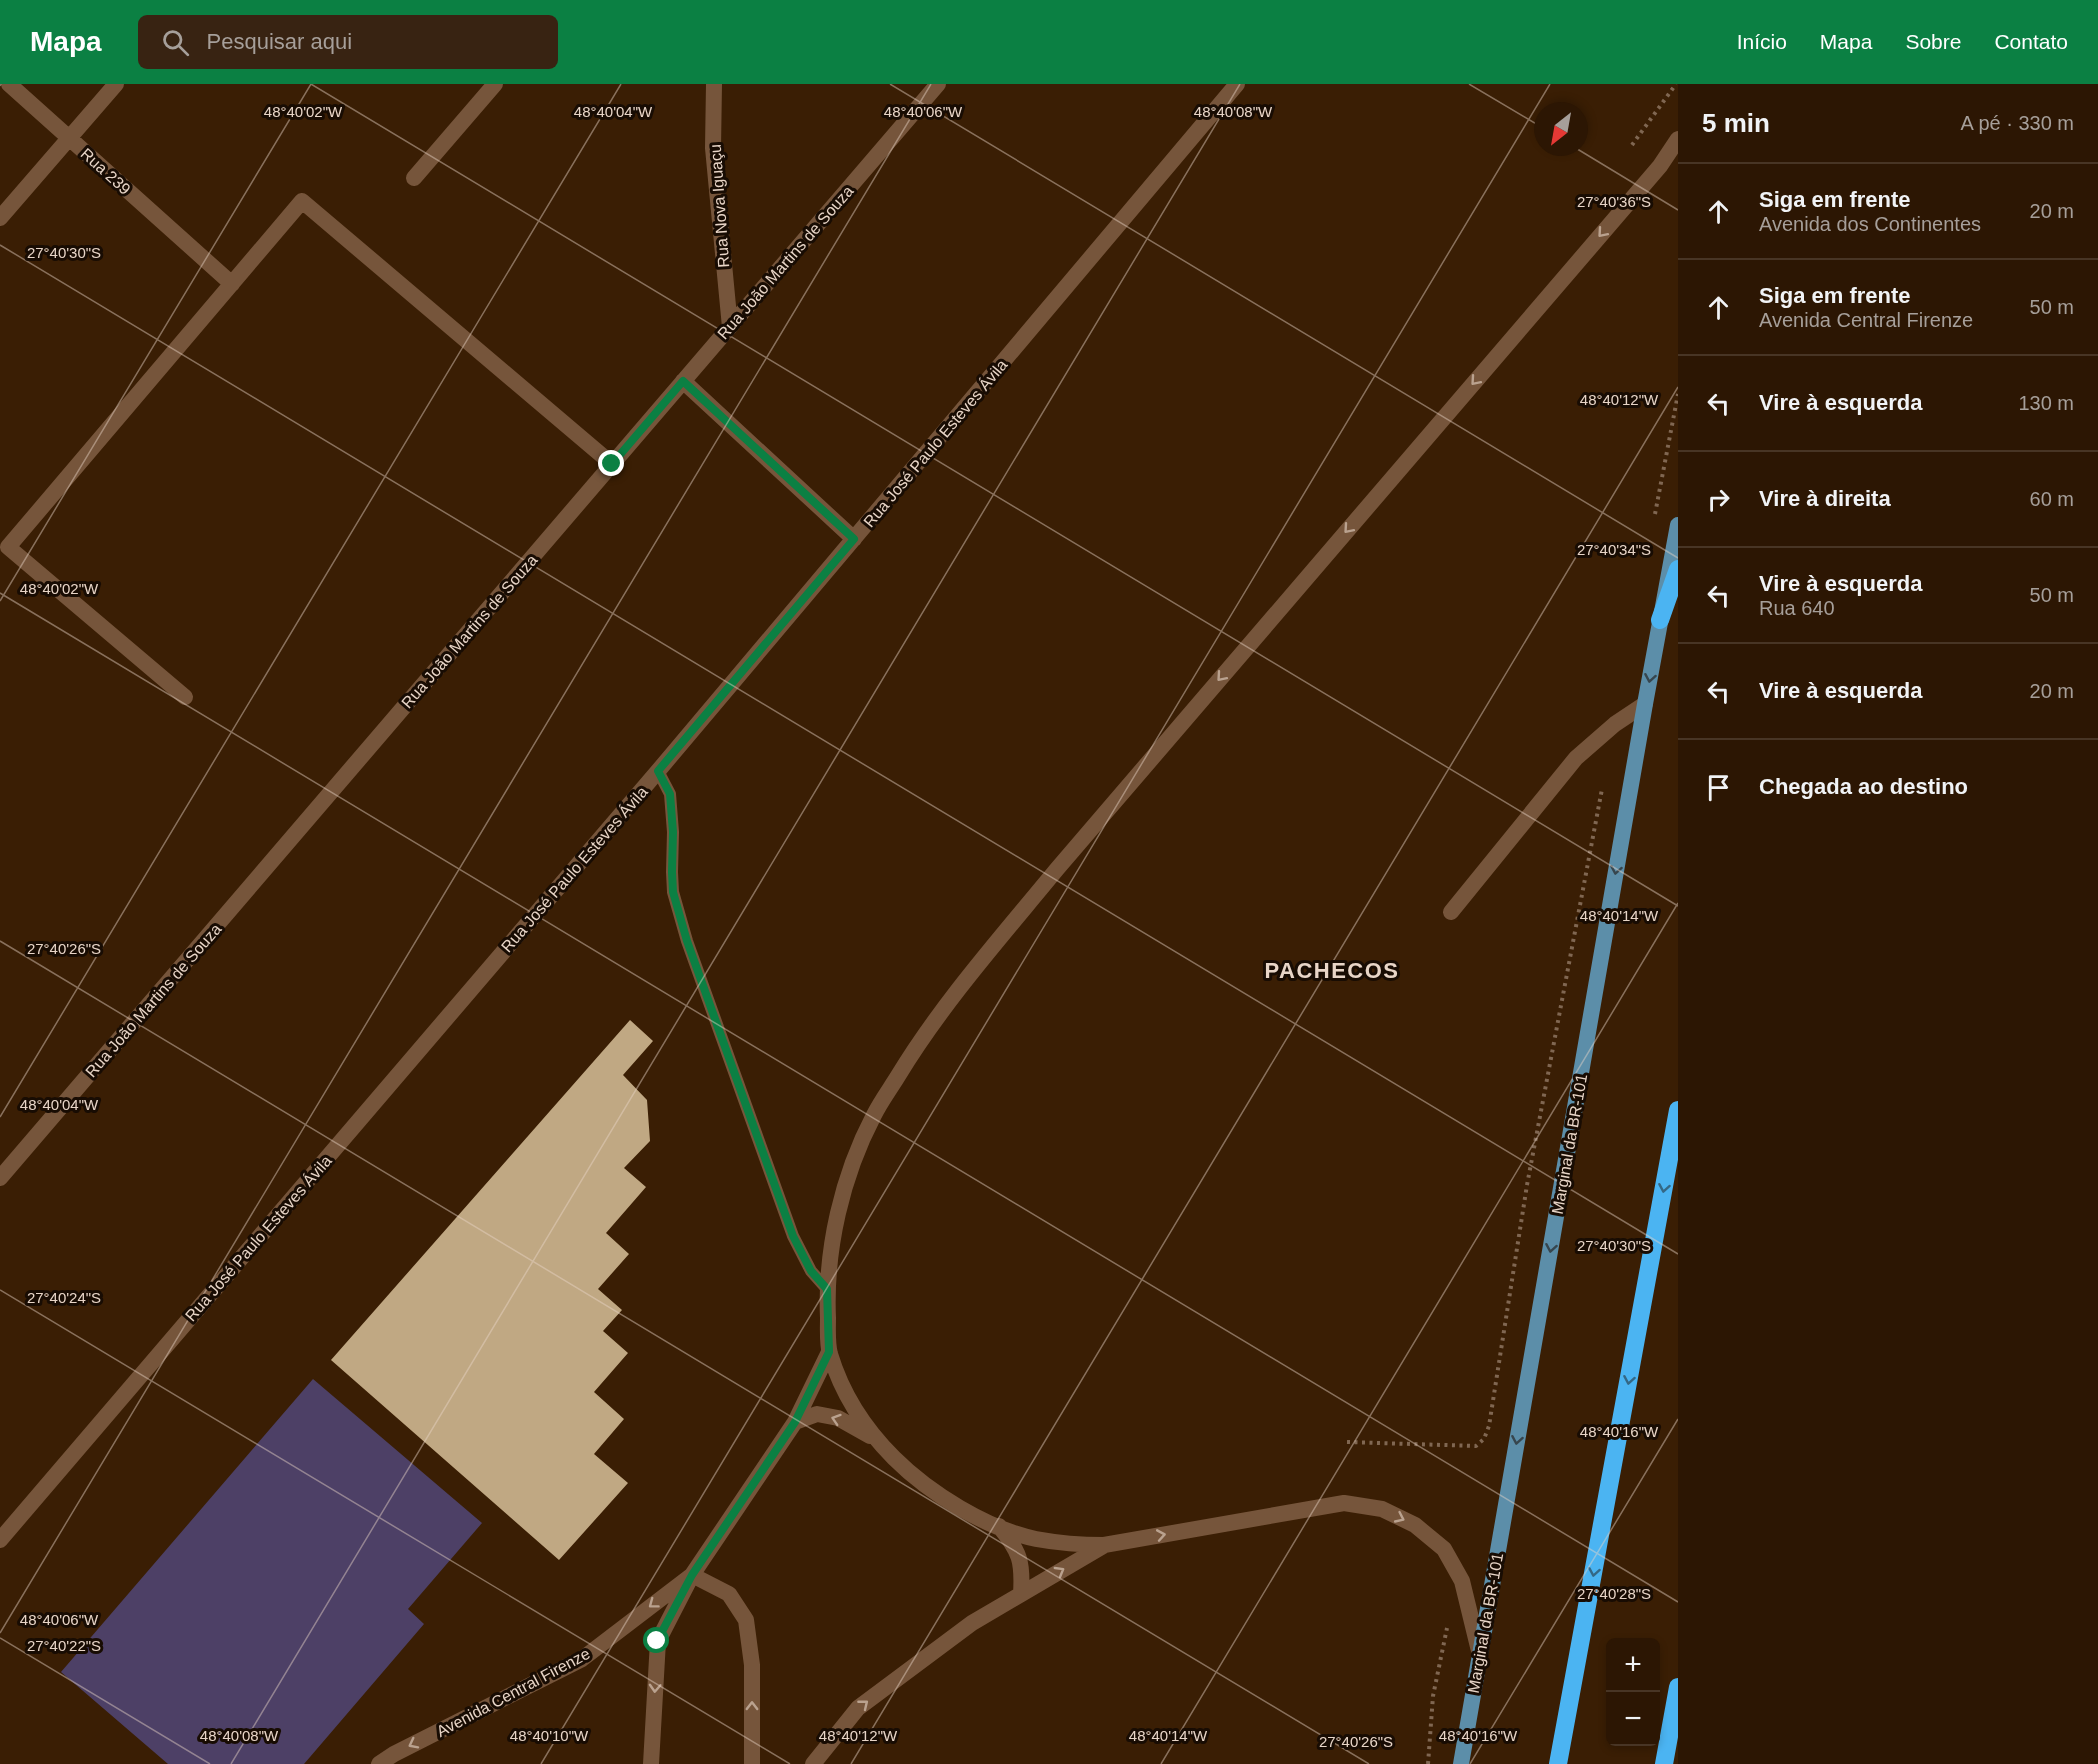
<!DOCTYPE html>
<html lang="pt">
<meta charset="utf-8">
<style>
:root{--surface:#2c1603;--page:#382312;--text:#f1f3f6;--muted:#a69f9a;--line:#483525;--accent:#0b8043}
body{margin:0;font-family:Helvetica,sans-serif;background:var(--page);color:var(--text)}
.controls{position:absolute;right:18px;bottom:18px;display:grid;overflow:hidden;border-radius:9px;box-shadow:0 3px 9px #0003}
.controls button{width:54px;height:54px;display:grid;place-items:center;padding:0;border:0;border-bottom:2px solid var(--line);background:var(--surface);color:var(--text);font:30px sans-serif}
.compass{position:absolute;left:1534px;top:18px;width:54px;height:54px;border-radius:50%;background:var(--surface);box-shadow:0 3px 9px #0003;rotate:211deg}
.stop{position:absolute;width:18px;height:18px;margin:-14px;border:4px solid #0b8043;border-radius:50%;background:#fff}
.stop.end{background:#0b8043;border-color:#fff;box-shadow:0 2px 6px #0008}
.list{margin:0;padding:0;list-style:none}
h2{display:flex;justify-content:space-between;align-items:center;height:78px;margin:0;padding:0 24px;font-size:26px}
h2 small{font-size:20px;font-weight:400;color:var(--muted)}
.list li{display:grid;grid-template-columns:39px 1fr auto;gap:18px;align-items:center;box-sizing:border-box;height:96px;padding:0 24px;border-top:2px solid var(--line)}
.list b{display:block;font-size:22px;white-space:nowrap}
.list p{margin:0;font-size:20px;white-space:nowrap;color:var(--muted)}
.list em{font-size:20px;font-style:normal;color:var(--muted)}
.icon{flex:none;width:33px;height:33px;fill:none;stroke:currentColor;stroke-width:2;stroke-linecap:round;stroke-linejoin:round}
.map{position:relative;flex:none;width:1678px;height:1680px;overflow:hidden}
header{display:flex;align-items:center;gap:36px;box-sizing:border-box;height:84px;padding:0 30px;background:var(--accent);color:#fff}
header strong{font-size:28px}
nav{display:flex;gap:33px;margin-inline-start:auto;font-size:21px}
.search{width:420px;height:54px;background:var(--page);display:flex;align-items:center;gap:15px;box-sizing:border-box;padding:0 21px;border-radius:9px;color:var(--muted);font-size:22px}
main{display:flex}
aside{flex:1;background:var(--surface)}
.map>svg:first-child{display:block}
.green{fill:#4d4066}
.building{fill:#c0a883}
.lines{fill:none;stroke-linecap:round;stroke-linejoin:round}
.path{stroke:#806752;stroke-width:4;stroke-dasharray:3 4.5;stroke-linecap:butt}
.service{stroke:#76553b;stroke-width:12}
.minor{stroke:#76553b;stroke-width:16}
.primary{stroke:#5c8ea9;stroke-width:16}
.motorway{stroke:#4bb4f2;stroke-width:18}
.oneway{stroke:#baa28f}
.oneway2{stroke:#37464e}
.oneway3{stroke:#346886}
.route{stroke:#0b8043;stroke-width:8}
.ticks{fill:none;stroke:#e8d5c7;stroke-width:1.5;stroke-opacity:0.45}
.labels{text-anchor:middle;stroke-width:6;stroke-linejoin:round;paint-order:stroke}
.street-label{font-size:16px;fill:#e8d5c7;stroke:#180c03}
.district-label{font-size:22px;font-weight:bold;letter-spacing:1.5px;fill:#e8d5c7;stroke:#180c03}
.ticks-label{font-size:15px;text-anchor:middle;fill:#e8d5c7;stroke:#180c03;stroke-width:6;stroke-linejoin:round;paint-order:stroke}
</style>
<header>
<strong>Mapa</strong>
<div class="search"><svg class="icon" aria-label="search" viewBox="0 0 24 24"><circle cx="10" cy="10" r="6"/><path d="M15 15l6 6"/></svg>Pesquisar aqui</div>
<nav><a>Início</a><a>Mapa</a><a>Sobre</a><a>Contato</a></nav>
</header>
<main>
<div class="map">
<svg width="1678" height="1680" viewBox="0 0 1678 1680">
<rect width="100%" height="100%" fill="#3a1e04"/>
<path class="green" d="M313 1295 482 1439 408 1525 424 1540 304 1680H168L61 1588Z"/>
<path class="building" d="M630 936 653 957 623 991 647 1016 650 1057 624 1084 646 1103 606 1149 629 1170 598 1205 622 1226 603 1247 628 1269 594 1308 624 1335 594 1370 628 1399 559 1476 331 1276Z"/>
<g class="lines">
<path class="path" d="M1632 61 1676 0
M1655 430 1678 310
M1347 1358 1476 1362 1484 1355 1489 1342 1527 1101 1602 705
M1428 1680 1433 1612 1447 1544"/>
<path class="service" d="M658 687 670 710 673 748 672 788 673 808 687 857 793 1152 811 1187 827 1205"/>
<path class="minor" d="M9 0 232 200
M714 0 713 64 730 243
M414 94 495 0
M0 134 116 0
M683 297 854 455
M185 613 8 463 302 117 612 380
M1451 828 1576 674 1615 640 1645 620
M0 1094 938 0
M795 1338 817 1330 838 1334 870 1352
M999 1442C1020 1468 1023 1477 1021 1510
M0 1456 658 687 1237 0
M1480 1571 1462 1497 1444 1465 1415 1441 1382 1425 1344 1419 1104 1461C1081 1461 1058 1459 1036 1455 987 1445 929 1409 894 1374 865 1345 842 1310 830 1270 827 1259 828 1245 828 1234 825 1165 842 1092 874 1031 881 1017 890 1005 898 992 943 918 1002 852 1057 785L1660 82 1678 55
M379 1680 394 1670 582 1575 692 1491 795 1338 829 1268
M651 1680 658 1557 692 1491 729 1510 746 1536 752 1581V1680
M813 1680 858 1624 972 1539 1103 1462"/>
<path class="primary" d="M1461 1680 1645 620 1678 441"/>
<path class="motorway" d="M1660 536 1678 485
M1558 1680 1678 1026
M1664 1680 1678 1603"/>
</g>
<defs><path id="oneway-chevron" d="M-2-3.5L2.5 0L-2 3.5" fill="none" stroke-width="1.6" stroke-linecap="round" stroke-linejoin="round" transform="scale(1.5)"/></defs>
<g class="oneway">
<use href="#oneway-chevron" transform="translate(1602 149) rotate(131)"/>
<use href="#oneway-chevron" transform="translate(1475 297) rotate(131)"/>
<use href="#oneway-chevron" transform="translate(1348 445) rotate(131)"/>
<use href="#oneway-chevron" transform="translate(1221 593) rotate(131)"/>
<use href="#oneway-chevron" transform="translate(836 1335) rotate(-162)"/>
<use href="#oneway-chevron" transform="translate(1400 1434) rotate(25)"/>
<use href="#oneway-chevron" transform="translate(1161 1451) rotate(-10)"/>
<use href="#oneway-chevron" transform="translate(1060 1487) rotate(-30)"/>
<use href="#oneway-chevron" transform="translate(653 1520) rotate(143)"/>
<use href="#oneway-chevron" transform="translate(655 1604) rotate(93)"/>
<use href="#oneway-chevron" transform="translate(864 1620) rotate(-39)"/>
<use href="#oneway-chevron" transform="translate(752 1622) rotate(-90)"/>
<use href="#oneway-chevron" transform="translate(413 1660) rotate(153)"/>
</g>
<g class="oneway2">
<use href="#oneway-chevron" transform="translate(1650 594) rotate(100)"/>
<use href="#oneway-chevron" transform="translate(1616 786) rotate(100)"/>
<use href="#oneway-chevron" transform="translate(1551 1164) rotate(100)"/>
<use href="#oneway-chevron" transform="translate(1517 1356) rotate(100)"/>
</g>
<g class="oneway3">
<use href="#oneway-chevron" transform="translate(1664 1104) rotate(100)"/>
<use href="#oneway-chevron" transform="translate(1629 1296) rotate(100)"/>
<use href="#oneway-chevron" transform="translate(1594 1488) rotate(100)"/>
</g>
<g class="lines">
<path class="route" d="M612 380 683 297 854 455 658 687 670 710 673 748 672 788 673 808 687 857 793 1152 811 1187 827 1205 829 1268 795 1338 692 1491 657 1557"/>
</g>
<path class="ticks" d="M311 0 1678 822M890 0 1678 474M1469 0 1543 44M0 2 1 0M1574 63 1678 126M0 161 1678 1170M0 509 1678 1518M0 517 311 0M0 857 1369 1680M0 1033 621 0M0 1206 790 1680M0 1549 931 0M0 1554 210 1680M231 1680 1240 0M541 1680 1550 0M851 1680 1678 303M1161 1680 1678 819M1470 1680 1678 1335"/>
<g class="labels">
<g class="street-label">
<text transform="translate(106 87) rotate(42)" y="6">Rua 239</text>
<text transform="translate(719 122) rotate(-94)" y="6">Rua Nova Iguaçu</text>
<text transform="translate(785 178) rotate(-49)" y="6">Rua João Martins de Souza</text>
<text transform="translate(935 359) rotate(-50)" y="6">Rua José Paulo Esteves Ávila</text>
<text transform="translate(469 547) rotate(-49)" y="6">Rua João Martins de Souza</text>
<text transform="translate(574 785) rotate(-49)" y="6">Rua José Paulo Esteves Ávila</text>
<text transform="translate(153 916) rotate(-49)" y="6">Rua João Martins de Souza</text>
<text transform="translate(1569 1060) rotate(-80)" y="6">Marginal da BR-101</text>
<text transform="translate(258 1154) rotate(-49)" y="6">Rua José Paulo Esteves Ávila</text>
<text transform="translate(1485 1539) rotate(-80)" y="6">Marginal da BR-101</text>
<text transform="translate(513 1608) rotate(-28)" y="6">Avenida Central Firenze</text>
</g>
<g class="district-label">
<text x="1332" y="894">PACHECOS</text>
</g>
</g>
<g class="ticks-label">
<text x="613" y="33">48°40'04"W</text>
<text x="303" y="33">48°40'02"W</text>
<text x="923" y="33">48°40'06"W</text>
<text x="1233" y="33">48°40'08"W</text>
<text x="1614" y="123">27°40'36"S</text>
<text x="64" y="174">27°40'30"S</text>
<text x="1619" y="321">48°40'12"W</text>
<text x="1614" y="471">27°40'34"S</text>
<text x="59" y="510">48°40'02"W</text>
<text x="1619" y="837">48°40'14"W</text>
<text x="64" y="870">27°40'26"S</text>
<text x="59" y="1026">48°40'04"W</text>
<text x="1614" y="1167">27°40'30"S</text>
<text x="64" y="1219">27°40'24"S</text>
<text x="1619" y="1353">48°40'16"W</text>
<text x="1614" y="1515">27°40'28"S</text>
<text x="59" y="1541">48°40'06"W</text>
<text x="64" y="1567">27°40'22"S</text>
<text x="239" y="1657">48°40'08"W</text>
<text x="549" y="1657">48°40'10"W</text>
<text x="858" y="1657">48°40'12"W</text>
<text x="1168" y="1657">48°40'14"W</text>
<text x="1478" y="1657">48°40'16"W</text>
<text x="1356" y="1663">27°40'26"S</text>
</g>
</svg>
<div class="controls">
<button>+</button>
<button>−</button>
</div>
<svg class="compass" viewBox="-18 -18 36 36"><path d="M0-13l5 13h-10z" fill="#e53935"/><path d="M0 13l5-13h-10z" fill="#a69f9a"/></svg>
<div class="stop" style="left:657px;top:1557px"></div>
<div class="stop end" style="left:612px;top:380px"></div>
</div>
<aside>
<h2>5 min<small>A pé · 330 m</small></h2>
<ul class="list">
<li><svg class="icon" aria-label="ahead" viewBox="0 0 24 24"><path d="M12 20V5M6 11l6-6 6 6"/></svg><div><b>Siga em frente</b><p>Avenida dos Continentes</p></div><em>20 m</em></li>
<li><svg class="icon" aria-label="ahead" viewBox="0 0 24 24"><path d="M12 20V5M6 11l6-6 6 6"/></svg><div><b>Siga em frente</b><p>Avenida Central Firenze</p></div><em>50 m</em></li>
<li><svg class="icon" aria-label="left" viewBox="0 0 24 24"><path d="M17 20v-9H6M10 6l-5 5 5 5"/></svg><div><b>Vire à esquerda</b></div><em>130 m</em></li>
<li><svg class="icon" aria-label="right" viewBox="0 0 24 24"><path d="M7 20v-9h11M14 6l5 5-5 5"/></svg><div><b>Vire à direita</b></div><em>60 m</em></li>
<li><svg class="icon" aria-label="left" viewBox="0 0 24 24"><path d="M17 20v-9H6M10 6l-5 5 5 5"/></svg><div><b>Vire à esquerda</b><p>Rua 640</p></div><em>50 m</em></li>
<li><svg class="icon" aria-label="left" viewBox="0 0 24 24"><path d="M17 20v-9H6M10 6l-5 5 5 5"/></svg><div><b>Vire à esquerda</b></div><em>20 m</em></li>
<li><svg class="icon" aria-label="arrive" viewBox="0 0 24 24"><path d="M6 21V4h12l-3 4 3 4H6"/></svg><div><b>Chegada ao destino</b></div></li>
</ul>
</aside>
</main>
